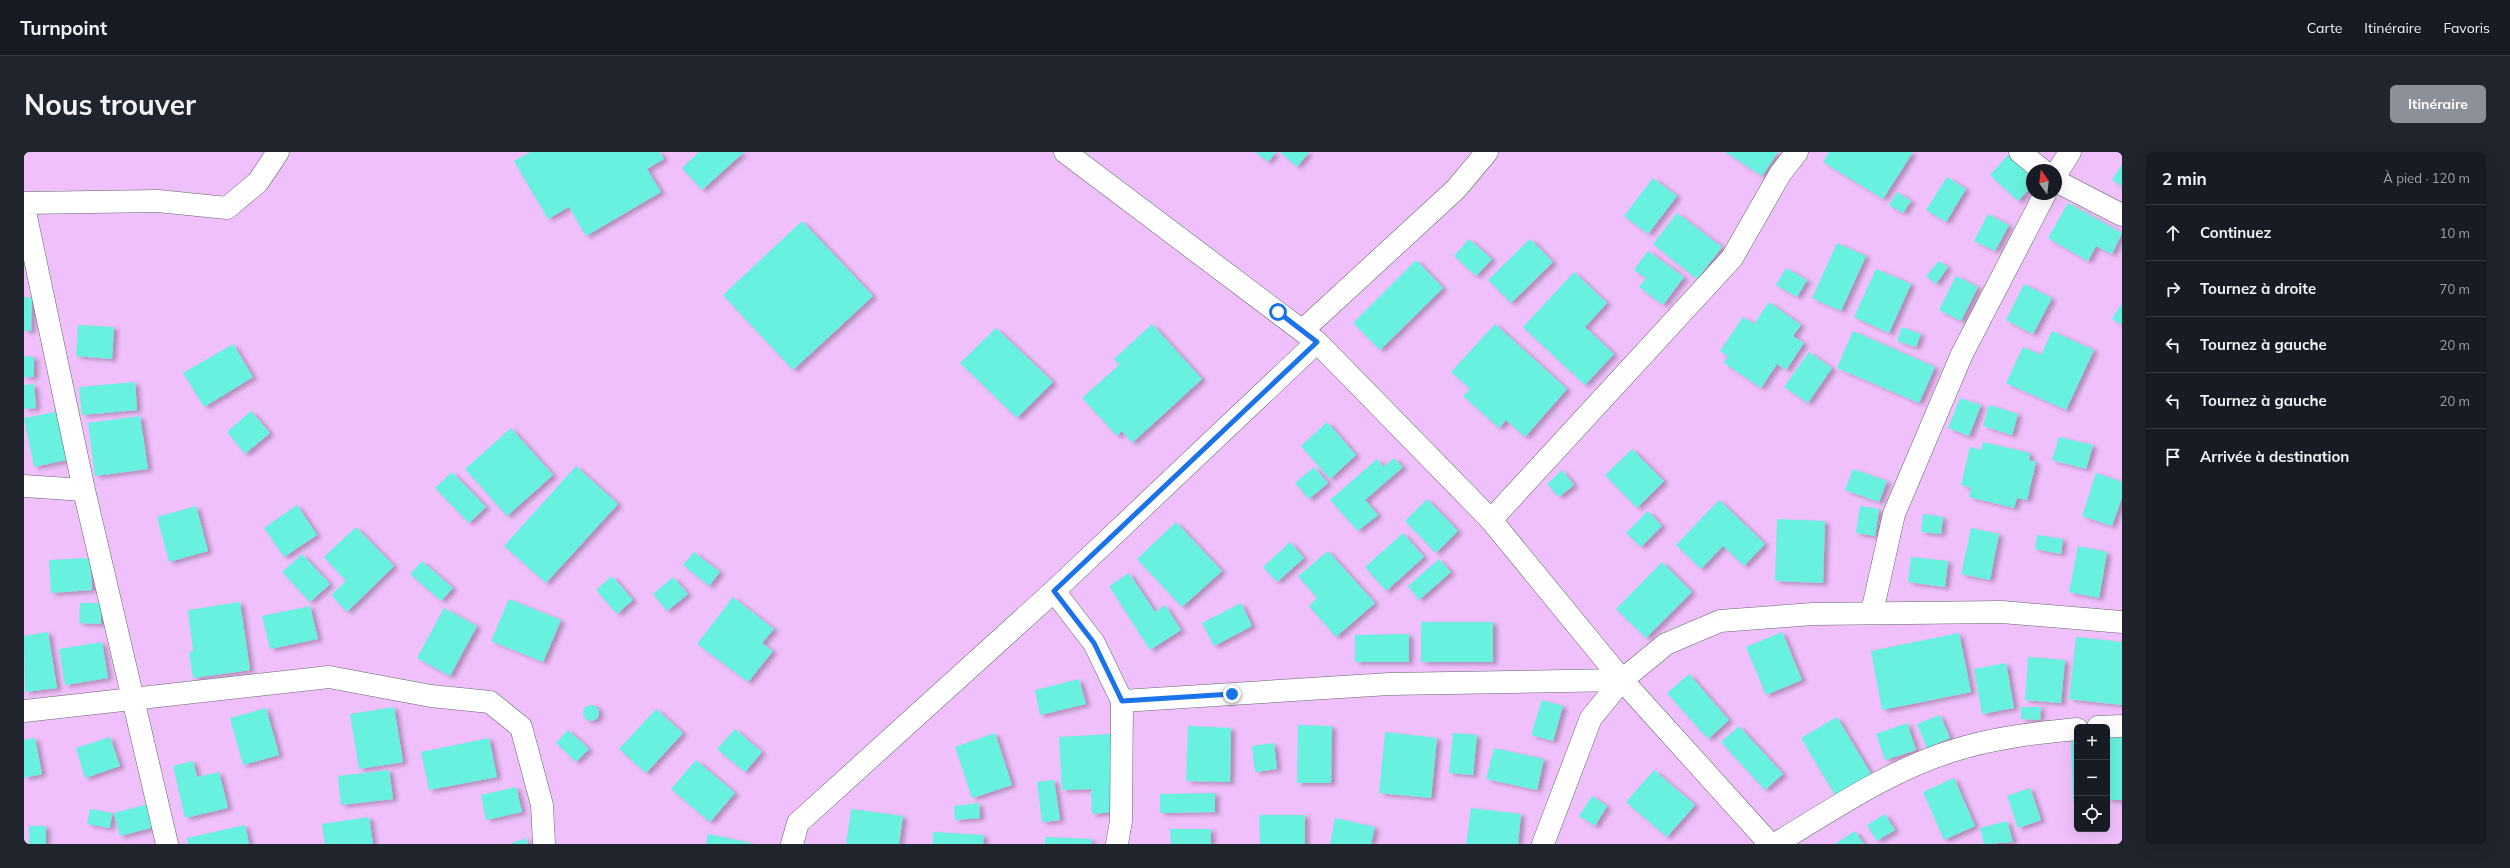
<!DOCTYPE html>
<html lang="fr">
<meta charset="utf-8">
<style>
:root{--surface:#171b24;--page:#20242c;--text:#f1f3f6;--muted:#9ea1a6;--line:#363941;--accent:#8c9099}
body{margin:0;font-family:Mulish,sans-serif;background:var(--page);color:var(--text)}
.controls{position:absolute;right:12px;bottom:12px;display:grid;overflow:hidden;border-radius:6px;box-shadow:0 4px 16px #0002}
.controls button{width:36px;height:36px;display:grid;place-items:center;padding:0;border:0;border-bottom:1px solid var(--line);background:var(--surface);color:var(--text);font:20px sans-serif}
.compass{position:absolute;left:2002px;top:12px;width:36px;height:36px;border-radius:50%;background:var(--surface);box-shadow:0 4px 16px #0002;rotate:346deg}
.stop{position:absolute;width:12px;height:12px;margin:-9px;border:3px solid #1a73e8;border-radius:50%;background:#fff}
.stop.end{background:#1a73e8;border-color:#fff;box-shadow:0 1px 4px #0008}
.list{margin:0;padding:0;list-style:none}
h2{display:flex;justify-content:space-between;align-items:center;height:52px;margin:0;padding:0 16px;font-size:17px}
h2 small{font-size:13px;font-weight:400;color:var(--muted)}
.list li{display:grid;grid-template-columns:26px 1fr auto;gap:12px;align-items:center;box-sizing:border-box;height:56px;padding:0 16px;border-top:1px solid var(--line)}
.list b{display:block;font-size:15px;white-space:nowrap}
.list em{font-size:13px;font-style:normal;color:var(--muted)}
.icon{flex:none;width:22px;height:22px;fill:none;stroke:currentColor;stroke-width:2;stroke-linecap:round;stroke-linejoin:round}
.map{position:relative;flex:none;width:2098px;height:692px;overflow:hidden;border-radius:6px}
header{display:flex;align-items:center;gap:24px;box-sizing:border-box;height:56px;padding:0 20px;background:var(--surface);border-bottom:1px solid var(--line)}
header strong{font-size:19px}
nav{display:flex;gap:22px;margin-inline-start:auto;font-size:14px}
.intro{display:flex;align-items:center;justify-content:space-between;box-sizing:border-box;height:96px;padding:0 24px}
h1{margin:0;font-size:28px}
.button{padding:10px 18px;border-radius:6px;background:var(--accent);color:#fff;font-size:14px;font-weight:700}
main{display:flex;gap:24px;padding:0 24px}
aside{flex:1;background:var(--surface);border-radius:6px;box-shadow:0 4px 16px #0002}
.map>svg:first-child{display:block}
.green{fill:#f0c0fc;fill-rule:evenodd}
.building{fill:#68f1df;filter:url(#shadow)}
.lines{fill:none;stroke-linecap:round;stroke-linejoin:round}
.minor-casing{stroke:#606766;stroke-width:23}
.minor{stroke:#fff;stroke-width:22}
.route{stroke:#1a73e8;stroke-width:5}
</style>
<header>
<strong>Turnpoint</strong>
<nav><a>Carte</a><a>Itinéraire</a><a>Favoris</a></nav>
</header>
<div class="intro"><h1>Nous trouver</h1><a class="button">Itinéraire</a></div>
<main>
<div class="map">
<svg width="2098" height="692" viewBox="0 0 2098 692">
<defs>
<filter id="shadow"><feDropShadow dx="4.5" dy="2.5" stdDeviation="2" flood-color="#0004"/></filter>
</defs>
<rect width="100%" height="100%" fill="#e5edec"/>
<path class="green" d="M0 0H2098V692H0ZM2008 18H2032V42H2008ZM2053 575H2083V677H2053Z"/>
<path class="building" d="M506 0H636L640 7 623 17 637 40 562 84 545 55 524 67 490 9Z
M675 0H720L678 38 658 16Z
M1231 0H1252L1244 10Z
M1256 0H1285L1273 15Z
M1701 0H1754L1738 24Z
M1805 0H1889L1859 47 1799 10Z
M1984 3 2008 24V34L1994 49 1966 23Z
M2098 12V34L2088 28Z
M1923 25 1942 37 1922 70 1902 58Z
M1629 26 1653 44 1624 82 1600 64Z
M1873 40 1887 49 1879 61 1865 53Z
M2044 51 2098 81 2088 102 2072 94 2064 109 2024 86Z
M1653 61 1698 95 1673 127 1629 92Z
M1964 62 1985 73 1971 99 1950 89Z
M778 69 849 144 769 218 699 143Z
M1445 87 1468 107 1452 124 1430 104Z
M1506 87 1529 110 1487 151 1464 128Z
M1813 91 1842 104 1817 159 1788 146Z
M1624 99 1660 125 1639 153 1615 135 1622 126 1610 118Z
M1392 108 1419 136 1356 198 1329 171Z
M1915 109 1924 115 1912 132 1902 124Z
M1762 116 1783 128 1773 145 1752 133Z
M1852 117 1887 132 1865 181 1830 165Z
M1550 120 1583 151 1561 175 1590 202 1561 233 1499 175Z
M1932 124 1954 135 1937 169 1915 158Z
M2000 132 2028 146 2009 182 1982 168Z
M0 145 8 146 7 179H0Z
M1745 150 1777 173 1769 184 1780 191 1762 218 1753 212 1737 236 1700 211 1704 204 1696 199 1719 165 1730 172Z
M2098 151V173L2088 167Z
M1128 172 1178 227 1108 291 1098 279 1093 284 1058 246 1095 213 1090 207Z
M1471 172 1543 237 1501 285 1482 268 1475 276 1439 244 1446 237 1427 220Z
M54 173 90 175 88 207 52 204Z
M1878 175 1897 182 1892 195 1873 189Z
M972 176 1029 230 993 266 936 211Z
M1829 179 1911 215 1895 251 1813 216Z
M2028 179 2070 198 2042 258 1982 231 1999 195 2017 203Z
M209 192 229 225 180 255 159 221Z
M1785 200 1808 216 1784 251 1760 235Z
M0 204 10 205V225H0Z
M111 230 113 258 58 263 55 235Z
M10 232 12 256 0 257V233Z
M1936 246 1957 253 1945 284 1924 276Z
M1965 253 1994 262 1988 283 1959 274Z
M227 259 246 281 221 302 203 280Z
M32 260 42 308 10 315 0 266Z
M116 264 124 317 71 324 64 271Z
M1303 270 1332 303 1306 327 1277 294Z
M487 276 529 323 483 364 441 317Z
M2035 285 2069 293 2062 317 2028 308Z
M1959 290 2006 301 2005 308 2012 310 2003 348 1993 346 1990 356 1945 345 1947 336 1937 333 1946 295 1957 298Z
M1608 297 1640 329 1613 356 1581 323Z
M1370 306 1379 315 1341 348 1354 363 1334 379 1306 348 1353 307 1360 315Z
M552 314 594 352 522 431 480 394Z
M1290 315 1304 331 1285 347 1271 331Z
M1829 317 1863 329 1855 350 1821 338Z
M1538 318 1550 333 1535 345 1523 332Z
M428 320 462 355 445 371 411 336Z
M2072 321 2098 330V345L2088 374 2058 364Z
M1403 347 1434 379 1412 401 1381 369Z
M1695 348 1741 392 1720 414 1699 394 1677 417 1652 393Z
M273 353 293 383 260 405 240 376Z
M172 354 184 399 145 410 133 365Z
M1836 354 1855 357 1851 384 1832 381Z
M1624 359 1638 374 1617 395 1602 381Z
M1899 362 1919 365 1917 382 1897 380Z
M1753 367 1801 369 1799 431 1751 429Z
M1152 370 1198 419 1158 455 1113 407Z
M332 375 370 414 323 460 307 443 322 429 300 405Z
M1947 376 1975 382 1966 428 1937 422Z
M1379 381 1400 405 1362 439 1341 415Z
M2013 383 2039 387 2037 402 2011 397Z
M1266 390 1280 406 1253 430 1239 415Z
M2054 394 2083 400 2075 446 2045 440Z
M1304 399 1351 451 1312 485 1285 454 1293 446 1274 424Z
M670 400 696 420 685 434 659 413Z
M278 402 306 432 286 450 258 420Z
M1887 405 1924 409 1921 435 1884 430Z
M66 406 68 438 27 441 25 408Z
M1415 407 1427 420 1395 448 1384 434Z
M398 409 429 436 417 449 386 422Z
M1638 410 1668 440 1622 486 1592 457Z
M1105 421 1131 460 1141 453 1157 478 1126 498 1085 434Z
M588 424 609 448 593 462 572 438Z
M649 425 664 442 643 459 629 442Z
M709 445 750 477 738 491 749 499 724 530 673 492Z
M485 447 537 468 519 510 467 489Z
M216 450 226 518 169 526 165 500 169 499 164 458Z
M56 451H77V472L55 471Z
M1217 451 1228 474 1190 494 1178 471Z
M286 454 294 487 246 497 238 464Z
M420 456 453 474 426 524 393 506Z
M1397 470H1469V510H1397Z
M24 480 33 536 1 540 0 484Z
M1758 480 1778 528 1742 543 1722 495Z
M1935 481 1947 540 1858 558 1847 499Z
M1385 482V510H1331V483Z
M2052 485 2098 490V553L2045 547Z
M78 490 84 526 41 533 35 497Z
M2004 505 2041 508 2037 551 2001 548Z
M1982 511 1990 556 1958 562 1950 517Z
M1665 522 1705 568 1684 587 1643 541Z
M1055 527 1062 552 1016 563 1011 538Z
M1518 548 1539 554 1529 589 1507 583Z
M559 561a8 8 0 1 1 16 0a8 8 0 1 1-16 0Z
M370 555 379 610 335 617 326 562Z
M1997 555H2017L2016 568 1997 567Z
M242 556 255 603 219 613 206 566Z
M632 557 659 581 622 621 595 597Z
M1916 563 1926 586 1903 596 1893 572Z
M1813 565 1850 627 1814 648 1777 586Z
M1883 571 1892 598 1861 608 1852 582Z
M1274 573 1308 574 1307 631H1273Z
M1164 574 1207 576 1206 630 1162 629Z
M1715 574 1759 622 1741 638 1697 590Z
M711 577 738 600 721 620 693 597Z
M544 578 565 597 552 610 532 591Z
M1361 580 1413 586 1407 646 1355 641Z
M971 581 988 633 948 646 931 595Z
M1429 581 1453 583 1449 623 1425 621Z
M1087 582 1090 660 1068 662 1067 637 1038 638 1035 585Z
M2083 584H2098V648H2083Z
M86 585 96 614 61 626 52 596Z
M2047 585H2053V649H2049Z
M11 586 18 622 0 626V588Z
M465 586 473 625 405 638 397 600Z
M1250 591 1253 617 1231 620 1228 594Z
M1470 596 1520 607 1513 638 1462 627Z
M672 608 711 641 686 670 647 637Z
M169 609 173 625 195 620 204 656 161 666 149 614Z
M365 618 369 647 317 653 314 624Z
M1630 618 1671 653 1643 685 1602 650Z
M1930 626 1951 674 1920 688 1899 640Z
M1030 628 1036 668 1018 670 1013 630Z
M492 635 498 660 462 668 457 643Z
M2006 636 2017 668 1994 676 1983 644Z
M1191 641V660L1136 661V642Z
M1568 644 1583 654 1571 674 1555 664Z
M128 651 134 674 96 684 90 661Z
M955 651 956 666 931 668 930 654Z
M1447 656 1497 662 1494 692H1442Z
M66 657 88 661 86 676 63 672Z
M827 657 879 664 875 692H822Z
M1861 662 1871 678 1853 689 1843 673Z
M1235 663H1281V692H1236Z
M345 665 349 692H301L298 672Z
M1311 666 1351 675 1347 692H1306Z
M1983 669 1989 690 1960 692 1956 676Z
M221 673 225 692H164L163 686Z
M5 674H22V692H5Z
M1146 677H1187V692H1147Z
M1831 679 1840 692H1811Z
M909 680 960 683 959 692H909Z
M684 682 727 691V692H682Z
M1021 685 1068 687 1067 692H1021Z
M502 686 504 692H486Z"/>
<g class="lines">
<g class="minor-casing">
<path id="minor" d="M1041 0 1293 190 1467 368 1598 528 1746 692
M1996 0 2018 18
M2032 22 2046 0
M2032 29 2098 63
M0 51 134 49 203 56 234 30 254 0
M0 55 60 338 143 692
M1279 178 1432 37 1463 0
M0 334 60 338
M1467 368 1708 106 1756 22 1773 0
M1030 439 1070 491 1098 549 1097 669 1093 692
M1848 460 1870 362 1938 202 2021 42
M1098 549 1365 532 1598 528
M0 559 305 525 407 544 466 550 497 575 518 653 520 692
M2074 575 2098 574
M768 692 774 671 1030 439 1293 190
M1519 692 1567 566 1598 528 1642 492 1696 469 1789 462 1978 460 2098 470
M1751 692C1808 658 1864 619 1928 599 1968 586 2011 581 2053 577"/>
</g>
<use href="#minor" class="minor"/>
</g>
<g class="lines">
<path class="route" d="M1208 542 1098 549 1070 491 1030 439 1293 190 1254 160"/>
</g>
</svg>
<div class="controls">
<button>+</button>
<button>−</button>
<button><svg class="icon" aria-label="locate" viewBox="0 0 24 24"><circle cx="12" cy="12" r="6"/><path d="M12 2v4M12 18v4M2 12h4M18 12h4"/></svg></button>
</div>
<svg class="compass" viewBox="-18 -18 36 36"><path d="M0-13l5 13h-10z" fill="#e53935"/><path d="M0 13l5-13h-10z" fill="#9ea1a6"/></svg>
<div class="stop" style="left:1254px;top:160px"></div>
<div class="stop end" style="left:1208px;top:542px"></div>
</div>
<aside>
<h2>2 min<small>À pied · 120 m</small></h2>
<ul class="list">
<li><svg class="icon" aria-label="ahead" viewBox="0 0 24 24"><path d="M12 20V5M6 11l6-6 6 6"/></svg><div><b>Continuez</b></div><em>10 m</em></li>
<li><svg class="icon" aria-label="right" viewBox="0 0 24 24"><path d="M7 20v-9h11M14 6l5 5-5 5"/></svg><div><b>Tournez à droite</b></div><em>70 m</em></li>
<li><svg class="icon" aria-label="left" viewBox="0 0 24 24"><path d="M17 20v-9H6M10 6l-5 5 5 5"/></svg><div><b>Tournez à gauche</b></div><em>20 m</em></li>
<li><svg class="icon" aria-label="left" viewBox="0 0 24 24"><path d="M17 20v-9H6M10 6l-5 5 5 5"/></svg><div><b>Tournez à gauche</b></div><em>20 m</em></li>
<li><svg class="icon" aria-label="arrive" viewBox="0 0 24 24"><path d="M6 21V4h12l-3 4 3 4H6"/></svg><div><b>Arrivée à destination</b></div></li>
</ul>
</aside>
</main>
